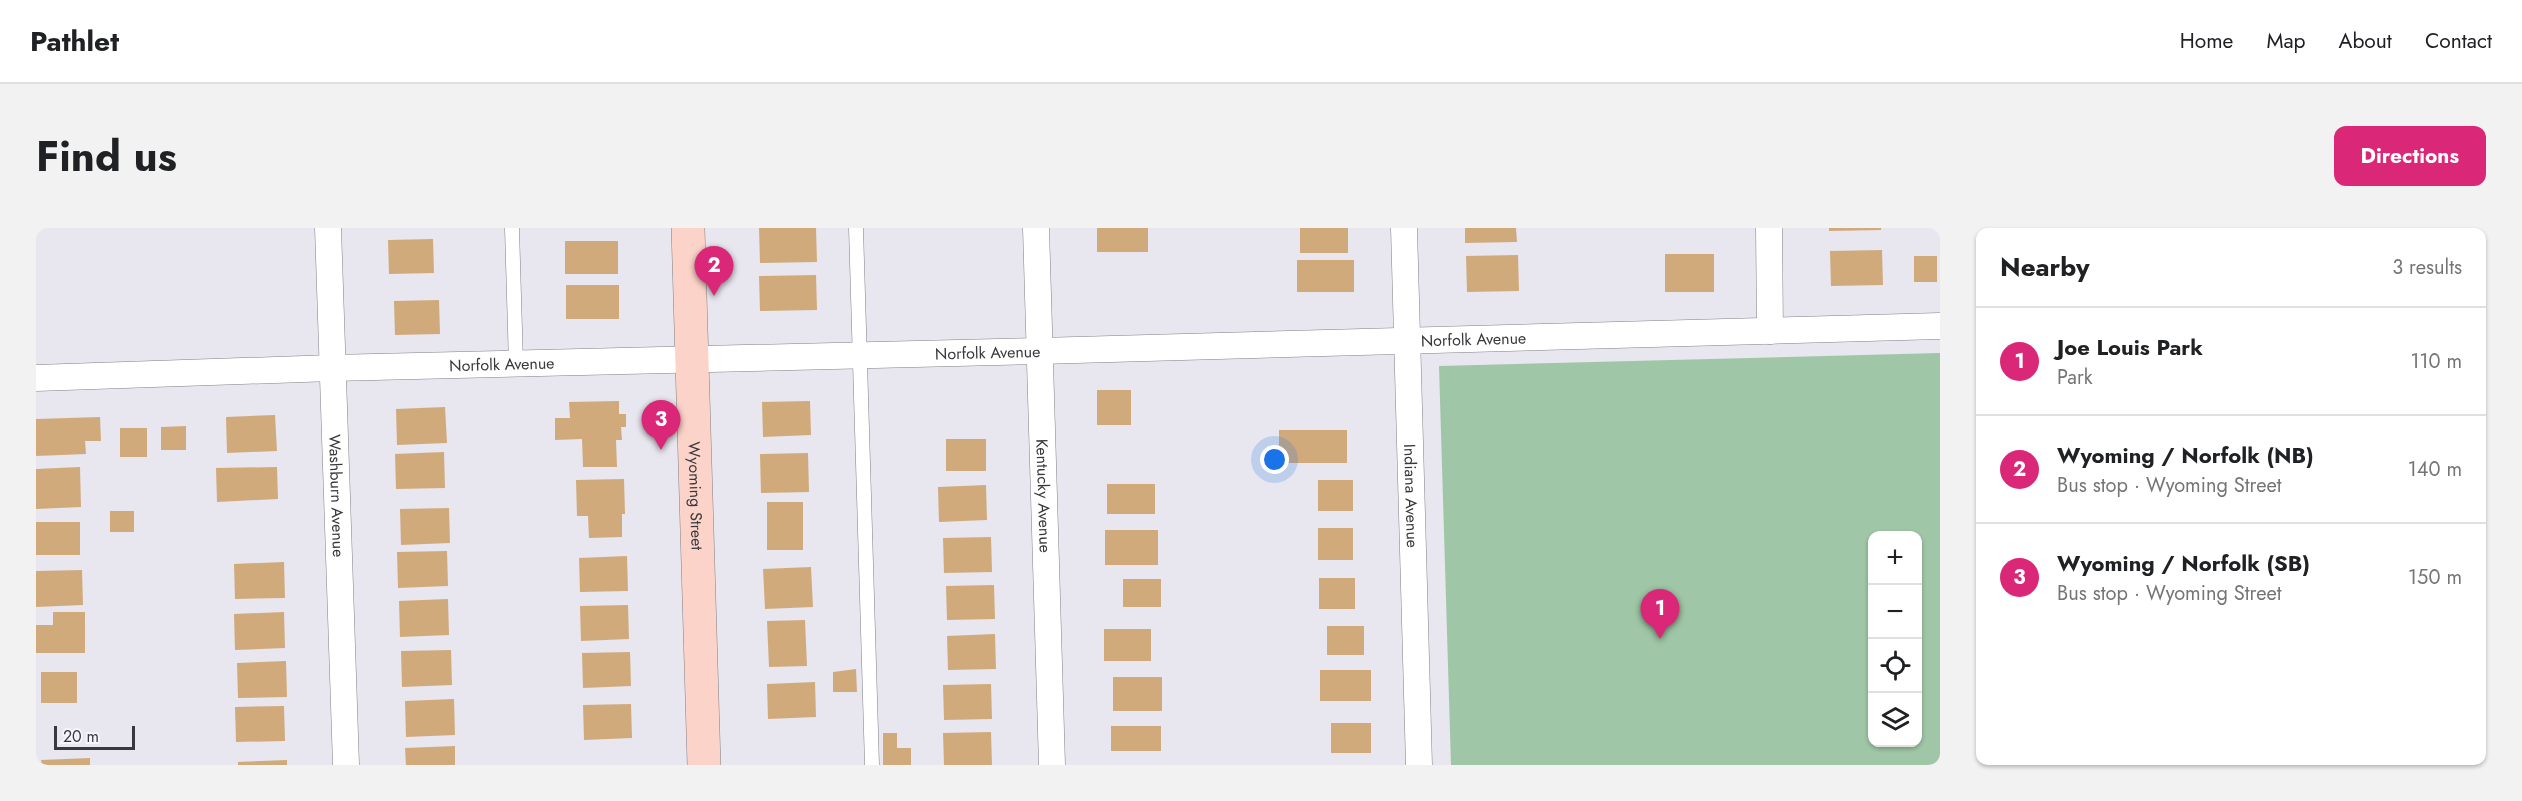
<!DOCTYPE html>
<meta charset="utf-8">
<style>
:root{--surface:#fff;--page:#f2f2f2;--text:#202124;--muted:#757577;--line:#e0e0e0;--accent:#db2777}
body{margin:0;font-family:Jost,sans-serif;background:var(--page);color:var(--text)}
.controls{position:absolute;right:18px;bottom:18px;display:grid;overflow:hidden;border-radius:12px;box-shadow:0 2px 4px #0004}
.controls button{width:54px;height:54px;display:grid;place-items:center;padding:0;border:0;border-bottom:2px solid var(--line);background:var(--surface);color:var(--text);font:30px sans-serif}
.scale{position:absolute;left:18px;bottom:15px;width:81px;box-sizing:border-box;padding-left:6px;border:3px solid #39383c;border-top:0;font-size:16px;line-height:21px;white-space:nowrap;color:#39383c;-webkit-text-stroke:4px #f5f3fc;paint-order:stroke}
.you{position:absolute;left:1239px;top:232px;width:21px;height:21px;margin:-15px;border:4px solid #fff;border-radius:50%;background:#1a73e8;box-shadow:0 0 0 9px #1a73e833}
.badge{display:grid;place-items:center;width:39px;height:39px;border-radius:50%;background:var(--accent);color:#fff;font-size:20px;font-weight:700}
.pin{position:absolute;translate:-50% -50px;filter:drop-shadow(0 2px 3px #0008)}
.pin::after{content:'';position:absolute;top:32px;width:21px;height:18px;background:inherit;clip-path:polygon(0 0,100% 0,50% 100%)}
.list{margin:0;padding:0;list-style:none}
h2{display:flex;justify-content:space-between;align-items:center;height:78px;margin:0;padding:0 24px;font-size:26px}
h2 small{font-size:20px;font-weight:400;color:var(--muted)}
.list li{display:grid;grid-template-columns:39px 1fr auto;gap:18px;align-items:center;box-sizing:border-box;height:108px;padding:0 24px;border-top:2px solid var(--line)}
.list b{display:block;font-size:22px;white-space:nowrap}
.list p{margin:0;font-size:20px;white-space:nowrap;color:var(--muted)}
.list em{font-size:20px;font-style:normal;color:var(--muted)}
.icon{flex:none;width:33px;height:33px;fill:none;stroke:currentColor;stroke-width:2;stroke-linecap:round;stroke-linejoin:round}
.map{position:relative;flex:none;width:1904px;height:537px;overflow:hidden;border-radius:12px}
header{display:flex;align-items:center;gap:36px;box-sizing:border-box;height:84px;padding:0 30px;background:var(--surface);border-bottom:2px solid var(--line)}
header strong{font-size:28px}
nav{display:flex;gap:33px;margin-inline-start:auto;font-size:21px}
.intro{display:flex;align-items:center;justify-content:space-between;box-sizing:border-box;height:144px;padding:0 36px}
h1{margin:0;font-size:42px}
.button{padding:15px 27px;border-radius:12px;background:var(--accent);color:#fff;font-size:21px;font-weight:700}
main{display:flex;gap:36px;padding:0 36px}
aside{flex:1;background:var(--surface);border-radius:12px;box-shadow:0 2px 4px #0004}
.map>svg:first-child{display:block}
.green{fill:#9fc6a6;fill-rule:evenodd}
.building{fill:#d1aa7c}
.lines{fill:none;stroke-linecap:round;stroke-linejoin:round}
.lane-casing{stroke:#828088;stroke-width:15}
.street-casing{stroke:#828088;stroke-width:27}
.secondary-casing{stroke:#828088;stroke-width:34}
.lane{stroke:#fff;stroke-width:14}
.street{stroke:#fff;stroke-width:26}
.secondary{stroke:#fcd3c8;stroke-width:33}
.labels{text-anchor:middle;stroke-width:5;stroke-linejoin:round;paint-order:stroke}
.street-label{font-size:16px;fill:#39383c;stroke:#f5f3fc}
</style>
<header>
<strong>Pathlet</strong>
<nav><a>Home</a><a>Map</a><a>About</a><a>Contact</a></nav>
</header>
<div class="intro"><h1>Find us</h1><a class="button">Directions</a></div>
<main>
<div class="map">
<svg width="1904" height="537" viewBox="0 0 1904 537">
<rect width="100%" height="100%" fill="#e8e6ee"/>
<path class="green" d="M1904 125V537H1415L1403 138ZM1836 308H1882V514H1836Z"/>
<path class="building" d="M723 0H780L781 34 724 35Z
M1061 0H1112V24H1061Z
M1264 0H1312V25H1264Z
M1429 0H1480L1481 14 1429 15Z
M1793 0H1845V2L1793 3Z
M397 11 398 45 353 46 352 12Z
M529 13H582V46H529Z
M1846 22 1847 57 1795 58 1794 23Z
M1629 26H1678V64H1629Z
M1482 27 1483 63 1431 64 1430 28Z
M1878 28H1901V54H1878Z
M1261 32H1318V64H1261Z
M780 47 781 82 724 83 723 48Z
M530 57H583V91H530Z
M403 72 404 106 359 107 358 73Z
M1061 162H1095V197H1061Z
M583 173V186H590V199H585L586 212H580L581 239H547L546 211 519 212V190H534L533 174Z
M774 173 775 207 727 209 726 174Z
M409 179 411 215 361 217 360 181Z
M239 187 241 223 191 225 190 189Z
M64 189 65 213H49L50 226 0 228V191Z
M150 198V222H125V199Z
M84 200H111V229H84Z
M1243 202H1311V235H1243Z
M910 211H950V243H910Z
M408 224 409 260 360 261 359 226Z
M772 225 773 264 725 265 724 226Z
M44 239 45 279 0 281V241Z
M241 239 242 271 181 274 180 240Z
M588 251 589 286H586V309L553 310 552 288H541L540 252Z
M1282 252H1317V283H1282Z
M1071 256H1119V286H1071Z
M950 257 951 292 903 294 902 259Z
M731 274H767V322H731Z
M413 280 414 315 365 317 364 281Z
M74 283H98V304H74Z
M0 294H44V327H0Z
M1282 300H1317V332H1282Z
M1069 302H1122V337H1069Z
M955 309 956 344 908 345 907 310Z
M411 323 412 358 362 360 361 324Z
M591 328 592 363 544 364 543 330Z
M248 334 249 370 199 371 198 336Z
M775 339 777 379 729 381 727 341Z
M46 342 47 377 0 379V343Z
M1283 350H1319V381H1283Z
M1087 351H1125V379H1087Z
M958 357 959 391 911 392 910 358Z
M412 371 413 407 364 409 363 373Z
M592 377 593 411 545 413 544 378Z
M17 384H49V425H0V397H17Z
M248 384 249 420 199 422 198 386Z
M769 392 771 438 733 439 731 393Z
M1291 398H1328V427H1291Z
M1068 401H1115V433H1068Z
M959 406 960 441 912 442 911 408Z
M415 422 416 457 366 459 365 423Z
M594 424 595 458 547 460 546 425Z
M250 433 251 469 202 470 201 435Z
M820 441 821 464H797V444Z
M1284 442H1335V473H1284Z
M5 444H41V475H5Z
M1077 449H1126V483H1077Z
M779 454 780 489 732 491 731 456Z
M955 456 956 491 908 492 907 457Z
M418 471 419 507 370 509 369 473Z
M595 476 596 510 548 512 547 477Z
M248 478 249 513 200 514 199 479Z
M1295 495H1335V525H1295Z
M1075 498H1125V523H1075Z
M955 504 956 537H908L907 505Z
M847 505H861V520H875V537H847Z
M419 518V537H370L369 520Z
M54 530V537H6L5 532Z
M251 532V537H202V534Z"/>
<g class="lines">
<g class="lane-casing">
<path id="lane" d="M476 0 480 136
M820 0 836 537"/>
</g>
<g class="street-casing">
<g id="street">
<path id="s1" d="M292 0 310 537"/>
<path id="s2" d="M1000 0 1016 537"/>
<path id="s3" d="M1368 0 1383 537"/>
<path d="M1733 0 1734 103"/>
<path id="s4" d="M0 150 296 140 1004 123 1904 98"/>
</g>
</g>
<g class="secondary-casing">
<g id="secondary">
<path id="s5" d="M652 0 668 537"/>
</g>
</g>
<use href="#lane" class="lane"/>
<use href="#street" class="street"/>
<use href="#secondary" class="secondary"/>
</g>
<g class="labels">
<g class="street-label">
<text dy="6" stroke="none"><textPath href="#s4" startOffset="1438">Norfolk Avenue</textPath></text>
<text dy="6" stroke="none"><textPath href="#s4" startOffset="952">Norfolk Avenue</textPath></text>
<text dy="6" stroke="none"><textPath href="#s4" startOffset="466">Norfolk Avenue</textPath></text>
<text dy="6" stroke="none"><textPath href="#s5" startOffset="268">Wyoming Street</textPath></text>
<text dy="6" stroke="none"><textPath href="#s2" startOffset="268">Kentucky Avenue</textPath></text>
<text dy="6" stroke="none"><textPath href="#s1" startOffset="268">Washburn Avenue</textPath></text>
<text dy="6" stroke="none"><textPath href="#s3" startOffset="268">Indiana Avenue</textPath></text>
</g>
</g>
</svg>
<div class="controls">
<button>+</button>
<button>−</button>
<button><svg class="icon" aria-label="locate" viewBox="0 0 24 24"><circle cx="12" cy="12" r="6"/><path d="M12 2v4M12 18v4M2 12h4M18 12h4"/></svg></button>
<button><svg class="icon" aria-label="layers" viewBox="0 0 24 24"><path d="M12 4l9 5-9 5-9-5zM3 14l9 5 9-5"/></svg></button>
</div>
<div class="scale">20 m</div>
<div class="you"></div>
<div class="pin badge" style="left:1624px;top:411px">1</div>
<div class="pin badge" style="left:678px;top:68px">2</div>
<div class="pin badge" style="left:625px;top:222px">3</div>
</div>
<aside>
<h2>Nearby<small>3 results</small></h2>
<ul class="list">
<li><span class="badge">1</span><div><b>Joe Louis Park</b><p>Park</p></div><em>110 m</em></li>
<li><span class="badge">2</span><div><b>Wyoming / Norfolk (NB)</b><p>Bus stop · Wyoming Street</p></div><em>140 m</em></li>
<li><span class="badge">3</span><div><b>Wyoming / Norfolk (SB)</b><p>Bus stop · Wyoming Street</p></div><em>150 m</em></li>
</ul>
</aside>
</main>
